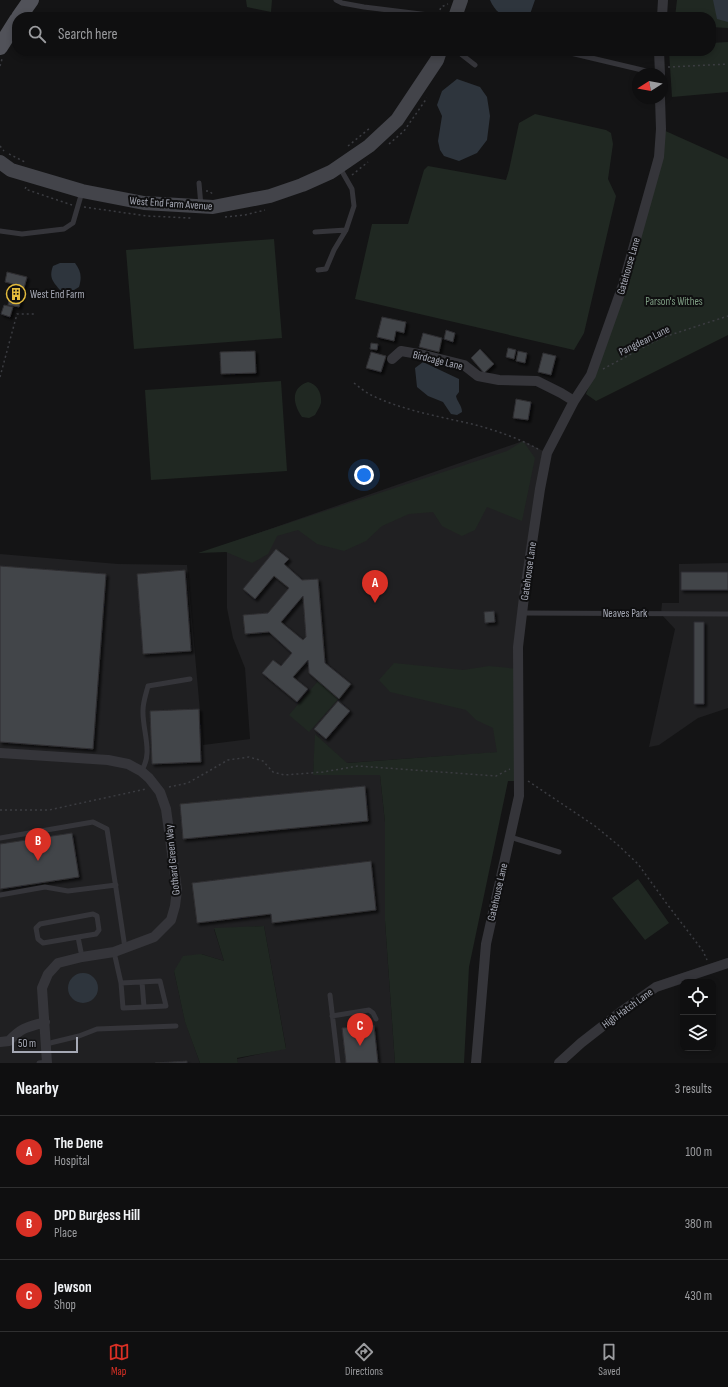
<!DOCTYPE html>
<style>
:root{--surface:#0f0f10;--page:#181819;--text:#f1f3f6;--muted:#9b9c9f;--line:#2f2f30;--accent:#d93025}
body{margin:0;font-family:"Sofia Sans Condensed",sans-serif;background:var(--page);color:var(--text)}
.controls{position:absolute;right:12px;bottom:12px;display:grid;overflow:hidden;border-radius:8px;box-shadow:0 2px 6px #0003}
.controls button{width:36px;height:36px;display:grid;place-items:center;padding:0;border:0;border-bottom:1px solid var(--line);background:var(--surface);color:var(--text);font:20px sans-serif}
.compass{position:absolute;left:632px;top:68px;width:36px;height:36px;border-radius:50%;background:var(--surface);box-shadow:0 2px 6px #0003;rotate:259deg}
.scale{position:absolute;left:12px;bottom:10px;width:66px;box-sizing:border-box;padding-left:4px;border:2px solid #a6a9b5;border-top:0;font-size:11px;line-height:14px;white-space:nowrap;color:#a6a9b5;-webkit-text-stroke:3px #0f0f10;paint-order:stroke}
.you{position:absolute;left:364px;top:475px;width:14px;height:14px;margin:-10px;border:3px solid #fff;border-radius:50%;background:#1a73e8;box-shadow:0 0 0 6px #1a73e833}
.badge{display:grid;place-items:center;width:26px;height:26px;border-radius:50%;background:var(--accent);color:#fff;font-size:13px;font-weight:700}
.pin{position:absolute;translate:-50% -33px;filter:drop-shadow(0 1px 2px #0008)}
.pin::after{content:'';position:absolute;top:21px;width:14px;height:12px;background:inherit;clip-path:polygon(0 0,100% 0,50% 100%)}
.list{margin:0;padding:0;list-style:none}
h2{display:flex;justify-content:space-between;align-items:center;height:52px;margin:0;padding:0 16px;font-size:17px}
h2 small{font-size:13px;font-weight:400;color:var(--muted)}
.list li{display:grid;grid-template-columns:26px 1fr auto;gap:12px;align-items:center;box-sizing:border-box;height:72px;padding:0 16px;border-top:1px solid var(--line)}
.list b{display:block;font-size:15px;white-space:nowrap}
.list p{margin:0;font-size:13px;white-space:nowrap;color:var(--muted)}
.list em{font-size:13px;font-style:normal;color:var(--muted)}
.icon{flex:none;width:22px;height:22px;fill:none;stroke:currentColor;stroke-width:2;stroke-linecap:round;stroke-linejoin:round}
.map{position:relative;flex:none;width:728px;height:1063px;overflow:hidden}
.search{position:absolute;background:var(--surface);box-shadow:0 2px 6px #0003;left:12px;right:12px;top:12px;height:44px;display:flex;align-items:center;gap:10px;box-sizing:border-box;padding:0 14px;border-radius:16px;color:var(--muted);font-size:15px}
.sheet{height:268px;background:var(--surface)}
nav{display:flex;justify-content:space-around;align-items:center;box-sizing:border-box;height:56px;border-top:1px solid var(--line);background:var(--surface);font-size:11px;color:var(--muted)}
nav a{display:grid;justify-items:center;gap:2px}
nav .on{color:var(--accent)}
.map>svg:first-child{display:block}
.built{fill:#202022}
.green{fill:#202822}
.water{fill:#2e353d}
.building{fill:#434448;stroke:#2e2e31;fill-rule:evenodd;filter:url(#shadow)}
.lines{fill:none;stroke-linecap:round;stroke-linejoin:round}
.path{stroke:#3b3c41;stroke-width:1.5;stroke-dasharray:2 3;stroke-linecap:butt}
.lane{stroke:#35353a;stroke-width:5}
.street{stroke:#35353a;stroke-width:10}
.secondary{stroke:#43444a;stroke-width:14}
.primary{stroke:#515259;stroke-width:16}
.labels{text-anchor:middle;stroke-width:4;stroke-linejoin:round;paint-order:stroke}
.street-label{font-size:11px;fill:#a6a9b5;stroke:#0f0f10}
.poi-label{font-size:11px;fill:#a6a9b5;stroke:#0f0f10;text-anchor:start}
.park-label{font-size:11px;fill:#7f9e84;stroke:#0f0f10}
</style>
<div class="map">
<svg width="728" height="1063" viewBox="0 0 728 1063">
<defs>
<filter id="shadow"><feDropShadow dx="2.5" dy="2.5" stdDeviation="1" flood-color="#0009"/></filter>
</defs>
<rect width="100%" height="100%" fill="#141415"/>
<path class="built" d="M523 441 547 453 524 597 519 751 346 763 316 735 313 775H380L385 822V921L395 1063H238L237 1059 286 1048 264 926 214 929 224 961 201 954 174 971 185 1021 200 1063H0V554L118 564 187 565 203 745 250 739 245 668 233 638 227 608V544Z
M728 563V708L698 718 659 745 649 747 675 629 661 614 662 603H679V564Z"/>
<path class="green" d="M246 0H272L271 12 247 7Z
M677 0H728V28L711 27V17H675Z
M728 42V92L672 97 669 51H711V43Z
M535 114 606 130 611 133 613 144 608 179 616 196 584 333 574 350 355 299 372 224H408L424 170 428 166 506 180 509 170 519 123Z
M661 129 728 159V335L596 401 586 394 590 384 623 285Z
M274 239 282 338 134 349 126 250Z
M281 381 287 471 151 480 145 390Z
M308 382C317 384 322 393 321 403 320 407 317 411 315 415L309 418 302 417C293 404 290 388 308 382Z
M523 441 535 458 522 521 487 507 475 530 462 536 442 526 433 512 409 514 382 526 366 541 344 551 317 544 298 530 277 536 268 554 252 563 226 552 198 553 507 451Z
M394 663 463 670 489 666 519 669V781H508L469 967 464 1063H395L385 921V822L380 775H313L315 734 347 763 497 752 493 728 476 720 466 710 390 692 379 680Z
M318 681 338 699 309 732 289 715Z
M638 879 669 923 645 940 612 898Z
M264 926 286 1049 237 1058 238 1063H200L185 1022 174 971 183 956 201 954 224 961 214 928Z"/>
<path class="water" d="M490 0H535L529 17C510 17 499 20 490 0Z
M713 0H728V22L717 19Z
M457 79 480 87 487 97 490 116 487 140 477 153 459 161 444 156 440 150 438 141 442 116 437 105 442 91Z
M60 263H75C81 271 82 277 79 287L74 290H60C52 281 49 277 53 266Z
M423 362 459 379V392L456 396C457 402 462 405 462 412L457 415 451 414 443 402 428 396 417 387 415 368Z
M68 988a15 15 0 1 1 30 0a15 15 0 1 1-30 0Z"/>
<path class="building" d="M7 272 27 277 19 307 8 305 13 284 5 282Z
M4 305 13 307 10 317 1 314Z
M382 317 406 322 404 333 396 331 394 341 377 337Z
M446 330 455 333 453 342 444 339Z
M423 333 442 338 439 352 419 347Z
M371 343 378 344 377 350 370 349Z
M508 348 516 350 514 359 506 357Z
M480 349 494 364 484 373 471 358Z
M255 351 256 373 221 374 220 352Z
M518 351 527 353 525 363 516 361Z
M371 352 386 356 381 372 366 368Z
M543 353 556 356 551 375 538 372Z
M516 399 531 402 528 420 513 418Z
M276 549 289 559 284 564 302 580 318 579 325 663 351 684 339 699 309 673 308 660 293 677 308 689 297 702 262 673 273 660 281 666 292 653 269 632 245 634 243 615 268 613 289 588 274 576 255 599 243 589ZM303 596 306 637 303 640 281 622Z
M0 566 106 574 93 749 0 742Z
M185 570 191 651 143 654 137 574Z
M681 572H728V590H681Z
M494 611 495 622 485 623 484 612Z
M694 622H704V704H694Z
M338 701 350 711 326 739 314 729Z
M199 709 201 762 152 764 150 711Z
M365 786 368 821 183 839 180 804Z
M72 833 79 877 0 889V844Z
M371 861 376 910 272 923 271 914 197 923 192 883Z
M374 1025 378 1063H346L342 1028Z
M187 1061V1063H155Z"/>
<g class="lines">
<path class="path" d="M440 10 441 7 448 4
M0 66 2 59
M668 67 728 64
M389 144 404 131 427 98
M0 146 4 151
M348 146 370 128
M9 154 25 162
M352 175 368 162
M26 187 25 189 72 205
M206 191H209L214 195
M84 207 147 216 191 218
M225 217 245 215 265 210
M603 369 661 338 728 316
M0 377 17 314H36
M354 383C359 387 364 391 369 394 401 410 437 416 472 424 495 430 518 438 538 449
M528 781 595 826 618 845 638 864 667 904 703 951 707 960
M169 787 188 783 228 760 249 757 263 761 273 772 284 775 323 772 358 766 496 776 510 769
M0 810H49L146 789"/>
<path class="lane" d="M336 0 342 3 364 7 445 17
M457 51 475 65
M562 51 659 74
M199 183 201 206
M0 231 22 234 64 229 73 223 82 192
M315 232 346 230
M318 270 326 269 334 250 346 230 354 206 352 189 340 168
M522 613 728 614
M141 771C154 754 142 730 143 710 143 702 146 694 148 686L190 679
M510 837 559 852
M0 838 93 822 107 829 125 948
M0 895 45 887 68 891 116 885
M78 937 43 943 38 939 36 928 40 924 93 914 97 916 99 930 96 934 78 937 82 957
M114 952 121 983 123 1008 166 1006 160 981 121 983
M142 982 144 1007
M330 995 338 1063
M332 1016 369 1010 373 1013 376 1019
M46 1044 79 1036 97 1029 176 1026
M39 1063 47 1062"/>
<path class="street" d="M662 17 663 0
M659 51 660 74
M392 359 401 351 424 355 464 365 478 376 499 380 537 381 561 393 574 401
M0 753 108 760 128 764 141 771 149 778 160 792 166 809 177 890 175 906 171 920 154 937 114 952 82 957 58 963 48 974 42 988 47 1063
M0 1042 9 1041C22 1027 28 1027 45 1022
M476 1063 486 944 519 796 518 647 524 597 540 489 547 453 574 401 591 375 623 285 659 157 661 129 660 98
M559 1063 581 1043 622 1011 656 987 728 963"/>
<path class="secondary" d="M455 17 461 0
M0 162 11 170 82 191 144 203 213 207 270 196 302 185 331 172 369 146 397 120 437 60 440 51"/>
<path class="primary" d="M19 17 31 0
M0 47 17 20"/>
</g>
<defs>
<g id="building-ring" transform="scale(1)"><circle r="9.5" fill="#0f0f10" stroke="#e4bc3d" stroke-width="1.5"/><path d="M-4-6H4V6H1V3H-1V6H-4ZM-2.5-4.3h1.7v1.8h-1.7ZM.8-4.3h1.7v1.8H.8ZM-2.5-1h1.7V.8h-1.7ZM.8-1h1.7V.8H.8Z" fill="#e4bc3d"/></g>
</defs>
<g fill-rule="evenodd">
<use href="#building-ring" x="16" y="294"/>
</g>
<g class="labels">
<g class="street-label">
<text transform="translate(171 203) rotate(4)" y="4">West End Farm Avenue</text>
<text transform="translate(628 266) rotate(-74)" y="4">Gatehouse Lane</text>
<text transform="translate(644 340) rotate(-26)" y="4">Pangdean Lane</text>
<text transform="translate(438 360) rotate(14)" y="4">Birdcage Lane</text>
<text transform="translate(528 571) rotate(-82)" y="4">Gatehouse Lane</text>
<text x="625" y="617">Neaves Park</text>
<text transform="translate(172 860) rotate(-96)" y="4">Gothard Green Way</text>
<text transform="translate(497 892) rotate(-77)" y="4">Gatehouse Lane</text>
<text transform="translate(627 1008) rotate(-36)" y="4">High Hatch Lane</text>
</g>
<g class="poi-label">
<text x="30" y="298">West End Farm</text>
</g>
<g class="park-label">
<text x="674" y="305">Parson's Withes</text>
</g>
</g>
</svg>
<div class="controls">
<button><svg class="icon" aria-label="locate" viewBox="0 0 24 24"><circle cx="12" cy="12" r="6"/><path d="M12 2v4M12 18v4M2 12h4M18 12h4"/></svg></button>
<button><svg class="icon" aria-label="layers" viewBox="0 0 24 24"><path d="M12 4l9 5-9 5-9-5zM3 14l9 5 9-5"/></svg></button>
</div>
<svg class="compass" viewBox="-18 -18 36 36"><path d="M0-13l5 13h-10z" fill="#e53935"/><path d="M0 13l5-13h-10z" fill="#9b9c9f"/></svg>
<div class="scale">50 m</div>
<div class="you"></div>
<div class="pin badge" style="left:375px;top:603px">A</div>
<div class="pin badge" style="left:38px;top:861px">B</div>
<div class="pin badge" style="left:360px;top:1046px">C</div>
<div class="search"><svg class="icon" aria-label="search" viewBox="0 0 24 24"><circle cx="10" cy="10" r="6"/><path d="M15 15l6 6"/></svg>Search here</div>
</div>
<section class="sheet">
<h2>Nearby<small>3 results</small></h2>
<ul class="list">
<li><span class="badge">A</span><div><b>The Dene</b><p>Hospital</p></div><em>100 m</em></li>
<li><span class="badge">B</span><div><b>DPD Burgess Hill</b><p>Place</p></div><em>380 m</em></li>
<li><span class="badge">C</span><div><b>Jewson</b><p>Shop</p></div><em>430 m</em></li>
</ul>
</section>
<nav>
<a class="on"><svg class="icon" aria-label="map" viewBox="0 0 24 24"><path d="M3 6l6-2 6 2 6-2v14l-6 2-6-2-6 2zM9 4v14M15 6v14"/></svg>Map</a>
<a><svg class="icon" aria-label="directions" viewBox="0 0 24 24"><path d="M12 3l9 9-9 9-9-9zM9 14v-3h6M13 9l2 2-2 2"/></svg>Directions</a>
<a><svg class="icon" aria-label="saved" viewBox="0 0 24 24"><path d="M7 4h10v16l-5-4-5 4z"/></svg>Saved</a>
</nav>
